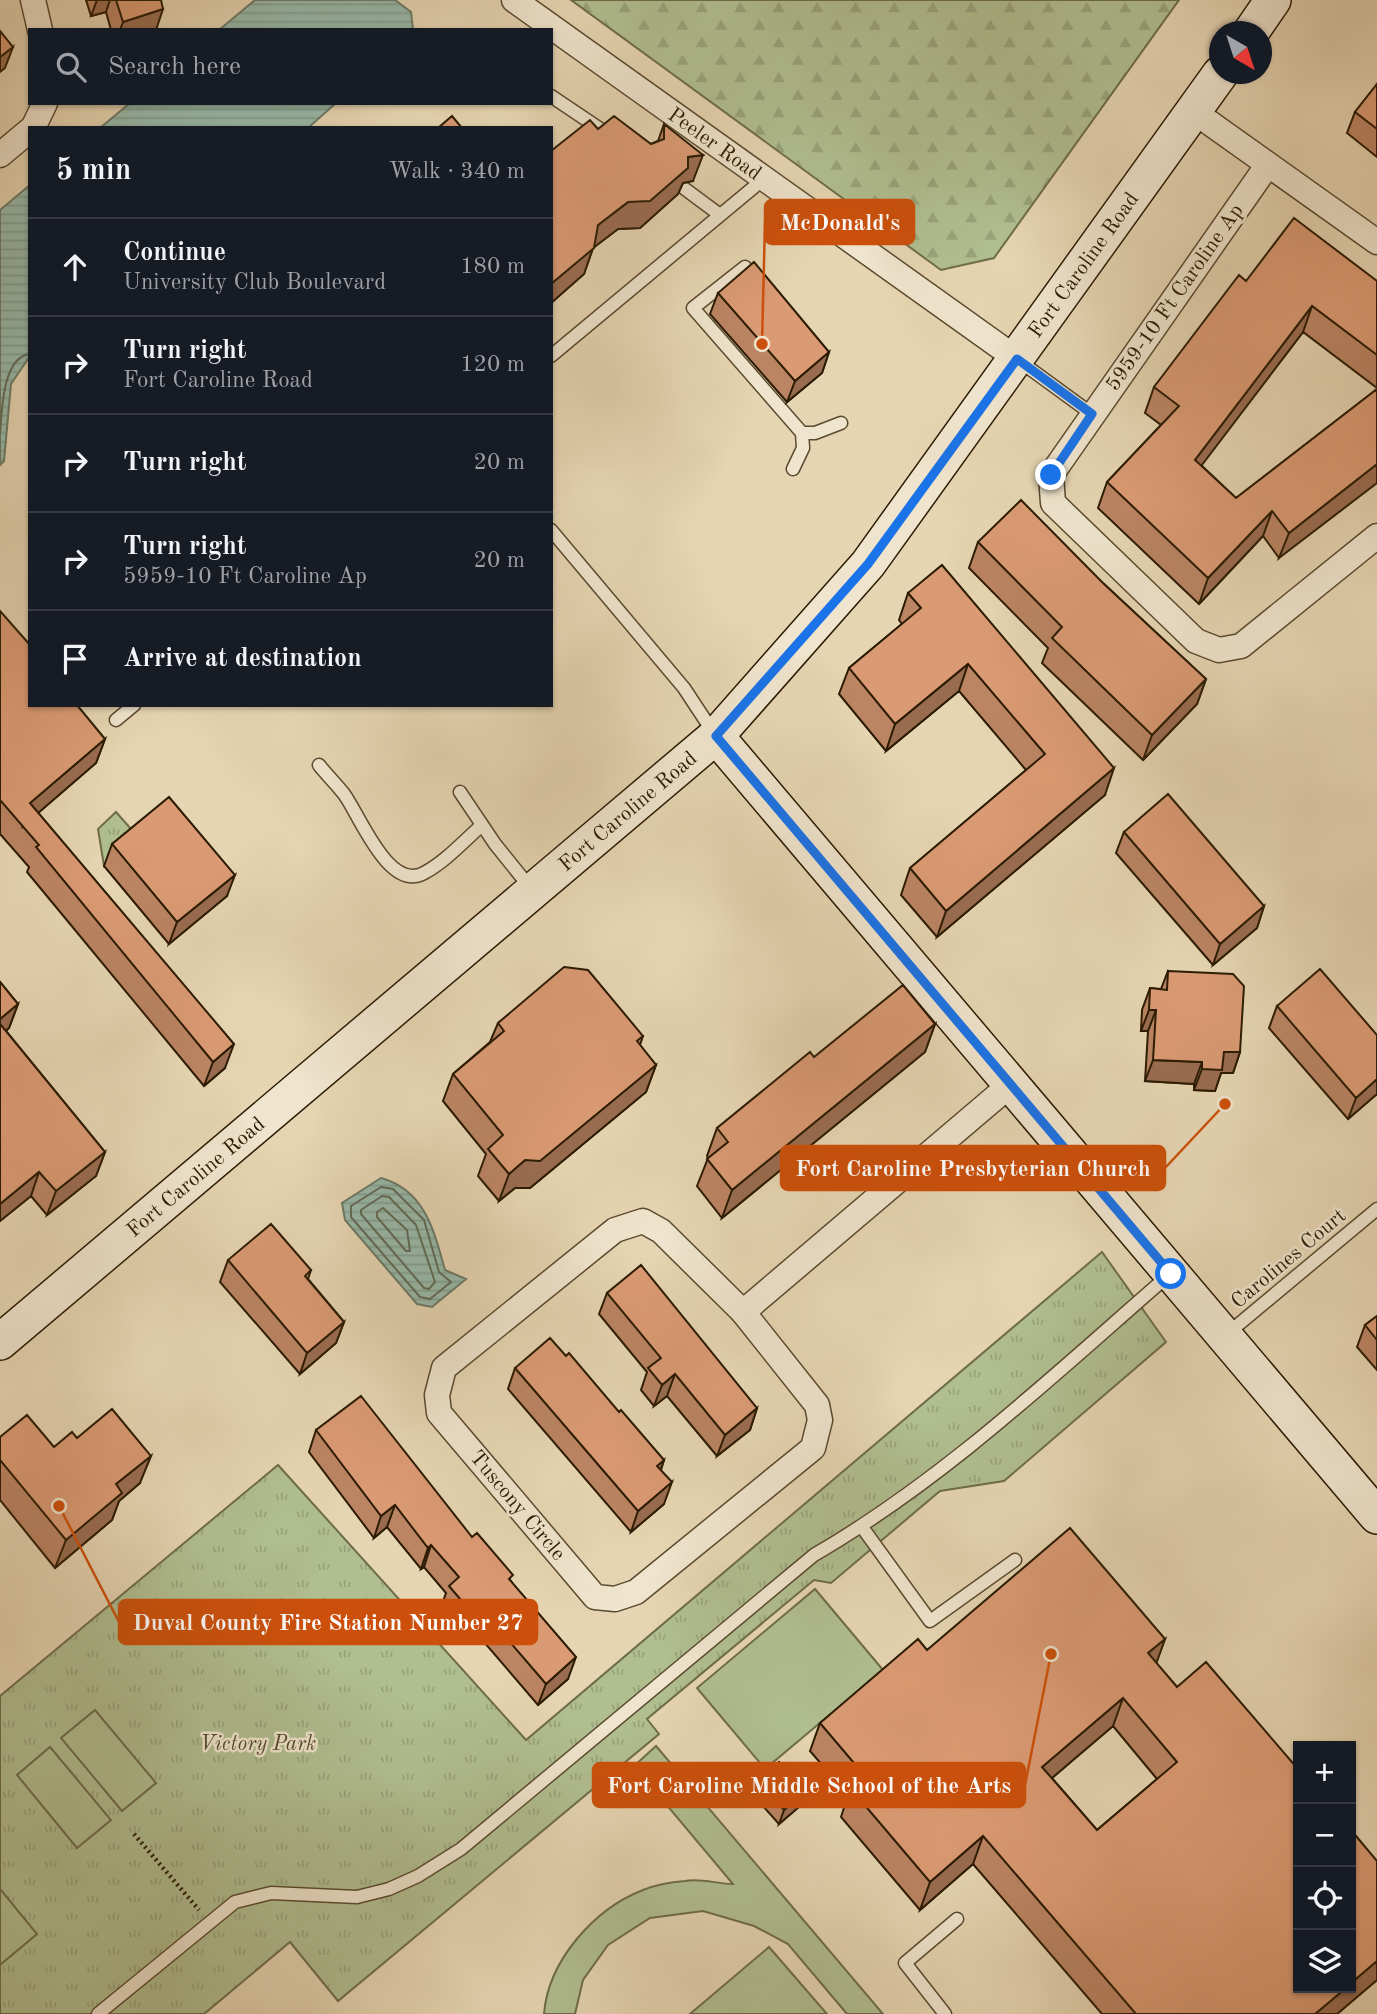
<!DOCTYPE html>
<meta charset="utf-8">
<style>
:root{--surface:#171b24;--page:#20242c;--text:#f1f3f6;--muted:#9ea1a6;--line:#363941}
body{margin:0;font-family:"Old Standard TT",serif;background:var(--page);color:var(--text)}
.controls{position:absolute;right:21px;bottom:21px;display:grid;overflow:hidden;border-radius:0px;box-shadow:0 2px 5px #0004}
.controls button{width:63px;height:63px;display:grid;place-items:center;padding:0;border:0;border-bottom:2px solid var(--line);background:var(--surface);color:var(--text);font:35px sans-serif}
.compass{position:absolute;left:1209px;top:21px;width:63px;height:63px;border-radius:50%;background:var(--surface);box-shadow:0 2px 5px #0004;rotate:141deg}
.stop{position:absolute;width:21px;height:21px;margin:-16px;border:5px solid #1a73e8;border-radius:50%;background:#fff}
.stop.end{background:#1a73e8;border-color:#fff;box-shadow:0 2px 7px #0008}
.list{margin:0;padding:0;list-style:none}
h2{display:flex;justify-content:space-between;align-items:center;height:91px;margin:0;padding:0 28px;font-size:30px}
h2 small{font-size:23px;font-weight:400;color:var(--muted)}
.list li{display:grid;grid-template-columns:46px 1fr auto;gap:21px;align-items:center;box-sizing:border-box;height:98px;padding:0 28px;border-top:2px solid var(--line)}
.list b{display:block;font-size:26px;white-space:nowrap}
.list p{margin:0;font-size:23px;white-space:nowrap;color:var(--muted)}
.list em{font-size:23px;font-style:normal;color:var(--muted)}
.icon{flex:none;width:38px;height:38px;fill:none;stroke:currentColor;stroke-width:2;stroke-linecap:round;stroke-linejoin:round}
.map{position:relative;flex:none;width:1377px;height:2014px;overflow:hidden}
.search{position:absolute;background:var(--surface);box-shadow:0 2px 5px #0004;left:28px;top:28px;width:525px;height:77px;display:flex;align-items:center;gap:18px;box-sizing:border-box;padding:0 24px;border-radius:0px;color:var(--muted);font-size:26px}
.panel{position:absolute;background:var(--surface);box-shadow:0 2px 5px #0004;left:28px;top:126px;width:525px;height:581px;border-radius:0px}
.map>svg:first-child{display:block}
.grass{fill:url(#grass-tufts);stroke:#6e6c4a;stroke-width:2}
.forest{fill:url(#forest-firs);stroke:#6e6c4a;stroke-width:2}
.garden{fill:#b0be90;stroke:#6e6c4a;stroke-width:2}
.water{fill:url(#water-rules);stroke:#6c7a67;stroke-width:2}
.lines{fill:none;stroke-linecap:round;stroke-linejoin:round}
.shore{stroke:#616a56;stroke-width:2}
.lane-casing{stroke:#5a4a2f;stroke-width:15}
.street-casing{stroke:#5a4a2f;stroke-width:27}
.secondary-casing{stroke:#2b1b03;stroke-width:38}
.path{stroke:#2b1b03;stroke-width:4.5;stroke-dasharray:2 3.5;stroke-linecap:butt}
.lane{stroke:#efe4cd;stroke-width:12}
.street{stroke:#efe4cd;stroke-width:24}
.secondary{stroke:#efe4cd;stroke-width:35}
.wall{fill:#bb8463;stroke:#2b1b03;stroke-width:2;fill-rule:evenodd}
.shaded-wall{fill:#996c50;stroke:#2b1b03;stroke-width:2}
.building{fill:#da9a73;stroke:#2b1b03;stroke-width:2;fill-rule:evenodd}
.route{stroke:#1a73e8;stroke-width:9}
.labels{text-anchor:middle;stroke-width:5;stroke-linejoin:round;paint-order:stroke}
.street-label{font-size:21px;fill:#2b1b03;stroke:#efe4cd}
.park-label{font-size:21px;font-style:italic;fill:#534c2d;stroke:#efe4cd}
.leader{fill:none;stroke:#cc500b;stroke-width:2.5}
.callout-dot{fill:#cc500b;stroke:#efe4cd;stroke-width:2.5}
.callout{fill:#cc500b;stroke:#cc500b;stroke-width:2.5}
.callout-label{font-size:23px;text-anchor:middle;font-weight:bold;fill:#fff}
</style>
<div class="map">
<svg width="1377" height="2014" viewBox="0 0 1377 2014">
<defs>
<pattern id="grass-tufts" width="24" height="20" patternUnits="userSpaceOnUse" patternTransform="scale(1.75)"><rect width="24" height="20" fill="#b0be90"/><path d="M3 7l-1-3M5 7V3M7 7l1-3M15 17l-1-3M17 17v-4M19 17l1-3" fill="none" stroke="#98a37b"/></pattern>
<pattern id="forest-firs" width="22" height="20" patternUnits="userSpaceOnUse" patternTransform="scale(1.75)"><rect width="22" height="20" fill="#b0be90"/><path d="M5 1l3.5 6h-7zM16 11l3.5 6h-7z" fill="#98a37b"/></pattern>
<pattern id="water-rules" width="6" height="5" patternUnits="userSpaceOnUse" patternTransform="scale(1.75)"><rect width="6" height="5" fill="#97b9a9"/><path d="M0 2.5h6" fill="none" stroke="#829e90"/></pattern>
</defs>
<rect width="100%" height="100%" fill="#e6d5b2"/>
<filter id="stains"><feTurbulence type="fractalNoise" baseFrequency=".00286" numOctaves="4"/><feColorMatrix values="0 0 0 0 .2 0 0 0 0 .09 0 0 0 0 .02 0 0 0 .5 -.17"/></filter>
<radialGradient id="worn" r=".72"><stop offset=".6" stop-color="#630" stop-opacity="0"/><stop offset="1" stop-color="#630" stop-opacity=".3"/></radialGradient>
<path class="grass" d="M116 812 138 837 104 866 98 829Z
M1102 1252 1166 1342 1004 1481 940 1491 831 1583 814 1580 647 1719 659 1734 338 2001 290 1942 204 2014H0V1696L278 1465 526 1740Z"/>
<path class="forest" d="M571 0H1179L994 258 941 270Z"/>
<path class="garden" d="M815 1589 883 1670 765 1769 697 1688Z
M95 1710 156 1783 122 1811 61 1738Z
M656 1746 883 2014H847L788 1944 754 1926 703 1911 650 1918 608 1945 583 1980 575 2014H544C548 1961 594 1909 643 1890 655 1885 672 1882 685 1881 700 1878 718 1884 733 1884L634 1766Z
M50 1747 111 1820 77 1848 17 1775Z
M0 1889 37 1934 0 1965Z
M769 1947 827 2014H690Z"/>
<path class="water" d="M255 0H395L411 12 413 30H219Z
M130 103H336L308 128H100Z
M30 185V356L11 384 4 461 0 465V210Z
M381 1178C425 1190 434 1231 445 1270L466 1279 432 1307 417 1304 345 1220 342 1203Z"/>
<g class="lines">
<path class="shore" d="M0 433C2 412 2 357 30 354
M381 1187 393 1189 424 1220 439 1272 451 1282 430 1299 420 1297 351 1217V1206Z
M382 1196 389 1197 416 1225 435 1282 429 1289 424 1288 361 1214V1210Z
M383 1208 407 1230 410 1251H406L377 1217V1212Z"/>
<g class="lane-casing">
<path id="lane" d="M551 96 612 137
M685 189 720 215
M745 267 693 308 802 433 803 448 793 469
M551 356 766 177
M1018 360 1092 414
M802 433H815L841 423
M551 530 684 688 715 735
M116 720 134 705
M319 765C327 775 336 784 344 794 359 814 389 893 424 873 445 862 464 841 482 825
M460 792 495 844 532 890
M1227 1334 1377 1209
M862 1527 930 1621 1015 1560
M98 2014 235 1902 271 1893 357 1897 389 1889 418 1876 461 1849 814 1555C945 1479 1056 1373 1170 1274
M945 2014 905 1963 957 1919"/>
</g>
<g class="street-casing">
<g id="street">
<path d="M33 0 40 30"/>
<path id="s1" d="M514 0 1017 359"/>
<path d="M1193 111 1377 242"/>
<path d="M33 128 45 103"/>
<path d="M0 155 30 130"/>
<path d="M1267 166 1051 475 1053 503 1196 641 1219 650 1241 646 1377 536"/>
<path d="M643 1221 661 1231 743 1312 817 1405 820 1420 813 1448 636 1592 615 1599 595 1597 439 1413 437 1395 444 1368 615 1230Z"/>
<path d="M743 1312 1010 1085"/>
</g>
</g>
<g class="secondary-casing">
<g id="secondary">
<path d="M1251 32 1273 0"/>
<path d="M716 736 1377 1516"/>
<path id="s2" d="M0 1342 716 736 868 564 1220 74"/>
</g>
</g>
<path class="path" d="M134 1834 199 1910"/>
<use href="#lane" class="lane"/>
<use href="#street" class="street"/>
<use href="#secondary" class="secondary"/>
</g>
<path class="wall" d="M86 0H161L156 30H111L106 12 91 16Z
M1377 84V157L1347 133 1355 112Z
M664 124 693 181 683 183 678 194 640 228 618 229 593 248 584 274 551 303V151L598 129 651 144 658 141Z
M1246 281H1377V388L1303 332 1201 465 1236 498 1377 389 1279 558 1263 536 1199 604 1098 508 1107 482 1161 425 1145 413 1154 387Z
M718 293 829 352 822 373 787 402 710 314Z
M978 542 1104 584 1206 679 1197 704 1143 760 1042 663 1048 648 969 568Z
M908 593 1105 795 937 937 901 895 910 868 1026 770 959 691 886 751 839 694 849 668 902 624 899 620Z
M0 611 30 705 105 739 96 763 38 813 225 1068 204 1086 27 872 29 867 0 834Z
M1124 832 1264 906 1257 928 1213 965 1116 853Z
M112 844 227 896 169 944 104 866Z
M1168 971 1240 1052 1233 1073H1221L1215 1091 1194 1090V1084L1145 1081 1148 1031H1141L1142 1010 1150 988 1161 989Z
M0 982 18 1004 9 1028 6 1031 105 1152 96 1176 47 1215 31 1196 0 1221Z
M1277 1006 1377 1094 1348 1119 1269 1028Z
M498 1023 643 1036 640 1045 656 1065 646 1092 530 1188H515L499 1201 478 1176 486 1154 443 1101 453 1074 490 1042Z
M935 1024 925 1052 722 1218 697 1186 708 1158 707 1156 717 1128Z
M228 1260 311 1270 308 1279 344 1322 336 1343 300 1374 220 1282Z
M607 1293 757 1408 750 1430 717 1456 667 1396 654 1406 641 1390 647 1372 599 1314Z
M1377 1316V1370L1357 1347 1365 1325Z
M566 1356 664 1460 661 1470 664 1504 631 1532 508 1389 515 1368Z
M316 1430 472 1537 511 1581 568 1679 538 1705 472 1628 464 1634 441 1607 446 1593 424 1567 421 1569 387 1527 374 1538 309 1452Z
M0 1437 54 1447 77 1438 140 1483 119 1501 112 1520 55 1568 0 1500Z
M1165 1639 1156 1663 1177 1687 1377 1861V1980L1337 2014H1102L973 1864 920 1910 841 1817 848 1795 810 1751 820 1723 927 1650ZM1113 1726 1157 1779 1097 1830 1052 1778Z
M758 1780 805 1791 800 1806 779 1824 753 1795Z"/>
<path class="shaded-wall" d="M97 0H110L106 12 91 16Z
M163 9 156 30H120L123 22Z
M13 47 5 68 0 72V57Z
M703 155 693 181 683 183 678 194 640 228 618 229 593 248 584 274 551 303V284L598 225 688 157Z
M1312 306 1303 332 1186 486 1195 460Z
M829 352 822 373 787 402 795 381Z
M1377 464V483L1279 558 1289 533Z
M1272 511 1263 536 1199 604 1208 578Z
M968 664 959 691 886 751 895 724Z
M1206 679 1197 704 1143 760 1152 735Z
M105 739 96 763 23 826 30 803Z
M1114 768 1105 795 937 937 946 911Z
M235 875 227 896 169 944 177 922Z
M1264 906 1257 928 1213 965 1220 944Z
M18 1004 9 1028 0 1036V1019Z
M1149 1010H1156L1148 1031H1141Z
M935 1024 925 1052 722 1218 732 1190Z
M234 1044 225 1068 204 1086 213 1062Z
M1224 1052H1240L1233 1073H1221L1215 1091 1194 1090 1202 1069Z
M1153 1060 1202 1062 1194 1084 1145 1081Z
M656 1065 646 1092 530 1188H515L499 1201 509 1174 525 1160Z
M1377 1079V1094L1348 1119 1356 1098Z
M105 1152 96 1176 47 1215 56 1191Z
M39 1172 31 1196 0 1221V1204Z
M344 1322 336 1343 300 1374 307 1353Z
M675 1374 667 1396 654 1406 662 1385Z
M757 1408 750 1430 717 1456 725 1435Z
M151 1456 140 1483 119 1501 112 1520 55 1568 66 1540 116 1484Z
M664 1460 657 1481V1466Z
M672 1482 664 1504 631 1532 638 1511Z
M395 1505 387 1527 374 1538 381 1516Z
M431 1545 424 1567 421 1569 428 1548Z
M480 1607 472 1628 464 1634 472 1613Z
M1165 1639 1155 1667 1148 1653Z
M576 1657 568 1679 538 1705 546 1684Z
M1123 1698 1113 1726 1032 1795 1042 1767Z
M805 1791 800 1806 779 1824 784 1810Z
M983 1836 973 1864 920 1910 930 1882Z
M1377 1961V1980L1337 2014H1315L1346 1988H1351V1983Z"/>
<path class="building" d="M116 0H161L163 9 123 22Z
M0 31 13 47 0 57Z
M1377 84V129L1355 112Z
M452 116 462 128H438Z
M614 116 651 144 664 139V124L703 155 688 157V168L650 201 628 202 598 225 594 248 551 284V151L590 120 598 129Z
M1294 218 1377 281V355L1312 306 1195 460 1236 498 1377 389V464L1289 533 1272 511 1208 578 1107 482 1179 406 1154 387 1239 275 1246 281Z
M754 262 829 352 795 381 718 293Z
M1021 500 1104 584 1206 679 1152 735 1052 638 1062 627 978 542Z
M942 565 1114 768 946 911 910 868 1045 754 968 664 895 724 849 668 921 608 908 593Z
M0 611 30 645V705H77L105 739 30 803 234 1044 213 1062 36 847 39 845 0 800Z
M1168 794 1264 906 1220 944 1124 832Z
M169 797 235 875 177 922 112 844Z
M564 967 588 970 643 1036 637 1041 656 1065 540 1161 525 1160 509 1174 488 1149 503 1135 453 1074 504 1031 498 1023Z
M1320 969 1377 1035V1079L1356 1098 1277 1006Z
M1168 971 1233 974 1244 986 1240 1052H1224L1222 1070 1202 1069V1062L1153 1060 1156 1010H1149L1150 988 1167 990Z
M0 982 18 1004 0 1019Z
M903 985 935 1024 732 1190 707 1159 728 1142 717 1128 810 1052 814 1057Z
M0 1024 105 1152 56 1191 39 1172 0 1204Z
M271 1224 311 1270 305 1276 344 1322 307 1353 228 1260Z
M641 1265 757 1408 725 1435 675 1374 662 1385 648 1368 661 1358 607 1293Z
M1377 1316V1340L1365 1325Z
M550 1338 566 1356 569 1353 619 1412 621 1410 664 1460 657 1466 672 1482 638 1511 515 1368Z
M361 1396 472 1537 477 1533 513 1575 509 1579 576 1657 546 1684 480 1607 472 1613 449 1586 459 1577 431 1545 428 1548 395 1505 381 1516 316 1430Z
M112 1409 151 1456 116 1484 122 1493 66 1540 0 1460V1437L27 1415 54 1447 72 1432 77 1438Z
M1070 1528 1165 1639 1148 1653 1177 1687 1206 1662 1298 1769V1988H1346L1315 2014H1136L983 1836 930 1882 851 1789 865 1776 820 1723 918 1639 927 1650ZM1123 1698 1177 1762 1097 1830 1042 1767Z
M779 1762 805 1791 784 1810 758 1780Z
M1351 1830 1377 1861V1961L1351 1983Z"/>
<g class="lines">
<path class="route" d="M1051 475 1092 414 1017 359 868 564 716 736 1171 1274"/>
</g>
<g class="labels">
<g class="street-label">
<text dy="7" stroke="none"><textPath href="#s1" startOffset="247">Peeler Road</textPath></text>
<text dy="7" stroke="none"><textPath href="#s2" startOffset="1536">Fort Caroline Road</textPath></text>
<text transform="translate(1174 297) rotate(-55)" y="7">5959-10 Ft Caroline Ap</text>
<text dy="7" stroke="none"><textPath href="#s2" startOffset="822">Fort Caroline Road</textPath></text>
<text dy="7" stroke="none"><textPath href="#s2" startOffset="256">Fort Caroline Road</textPath></text>
<text transform="translate(1288 1258) rotate(-40)" y="7">Carolines Court</text>
<text transform="translate(518 1505) rotate(50)" y="7">Tuscony Circle</text>
</g>
<g class="park-label">
<text x="258" y="1750">Victory Park</text>
</g>
</g>
<path class="leader" d="M762 344L765 222M1225 1104L1165 1168M59 1506L119 1622M1051 1654L1025 1785"/>
<g class="callout-dot">
<circle cx="762" cy="344" r="7"/>
<circle cx="1225" cy="1104" r="7"/>
<circle cx="59" cy="1506" r="7"/>
<circle cx="1051" cy="1654" r="7"/>
</g>
<g class="callout">
<rect x="765" y="200" width="149" height="44" rx="7"/>
<rect x="781" y="1146" width="384" height="44" rx="7"/>
<rect x="119" y="1600" width="418" height="44" rx="7"/>
<rect x="593" y="1763" width="432" height="44" rx="7"/>
</g>
<g class="callout-label">
<text x="840" y="230">McDonald's</text>
<text x="973" y="1176">Fort Caroline Presbyterian Church</text>
<text x="328" y="1630">Duval County Fire Station Number 27</text>
<text x="809" y="1793">Fort Caroline Middle School of the Arts</text>
</g>
<rect width="100%" height="100%" filter="url(#stains)"/>
<rect width="100%" height="100%" fill="url(#worn)"/>
</svg>
<div class="controls">
<button>+</button>
<button>−</button>
<button><svg class="icon" aria-label="locate" viewBox="0 0 24 24"><circle cx="12" cy="12" r="6"/><path d="M12 2v4M12 18v4M2 12h4M18 12h4"/></svg></button>
<button><svg class="icon" aria-label="layers" viewBox="0 0 24 24"><path d="M12 4l9 5-9 5-9-5zM3 14l9 5 9-5"/></svg></button>
</div>
<svg class="compass" viewBox="-18 -18 36 36"><path d="M0-13l5 13h-10z" fill="#e53935"/><path d="M0 13l5-13h-10z" fill="#9ea1a6"/></svg>
<div class="stop" style="left:1171px;top:1274px"></div>
<div class="stop end" style="left:1051px;top:475px"></div>
<div class="search"><svg class="icon" aria-label="search" viewBox="0 0 24 24"><circle cx="10" cy="10" r="6"/><path d="M15 15l6 6"/></svg>Search here</div>
<section class="panel">
<h2>5 min<small>Walk · 340 m</small></h2>
<ul class="list">
<li><svg class="icon" aria-label="ahead" viewBox="0 0 24 24"><path d="M12 20V5M6 11l6-6 6 6"/></svg><div><b>Continue</b><p>University Club Boulevard</p></div><em>180 m</em></li>
<li><svg class="icon" aria-label="right" viewBox="0 0 24 24"><path d="M7 20v-9h11M14 6l5 5-5 5"/></svg><div><b>Turn right</b><p>Fort Caroline Road</p></div><em>120 m</em></li>
<li><svg class="icon" aria-label="right" viewBox="0 0 24 24"><path d="M7 20v-9h11M14 6l5 5-5 5"/></svg><div><b>Turn right</b></div><em>20 m</em></li>
<li><svg class="icon" aria-label="right" viewBox="0 0 24 24"><path d="M7 20v-9h11M14 6l5 5-5 5"/></svg><div><b>Turn right</b><p>5959-10 Ft Caroline Ap</p></div><em>20 m</em></li>
<li><svg class="icon" aria-label="arrive" viewBox="0 0 24 24"><path d="M6 21V4h12l-3 4 3 4H6"/></svg><div><b>Arrive at destination</b></div></li>
</ul>
</section>
</div>
